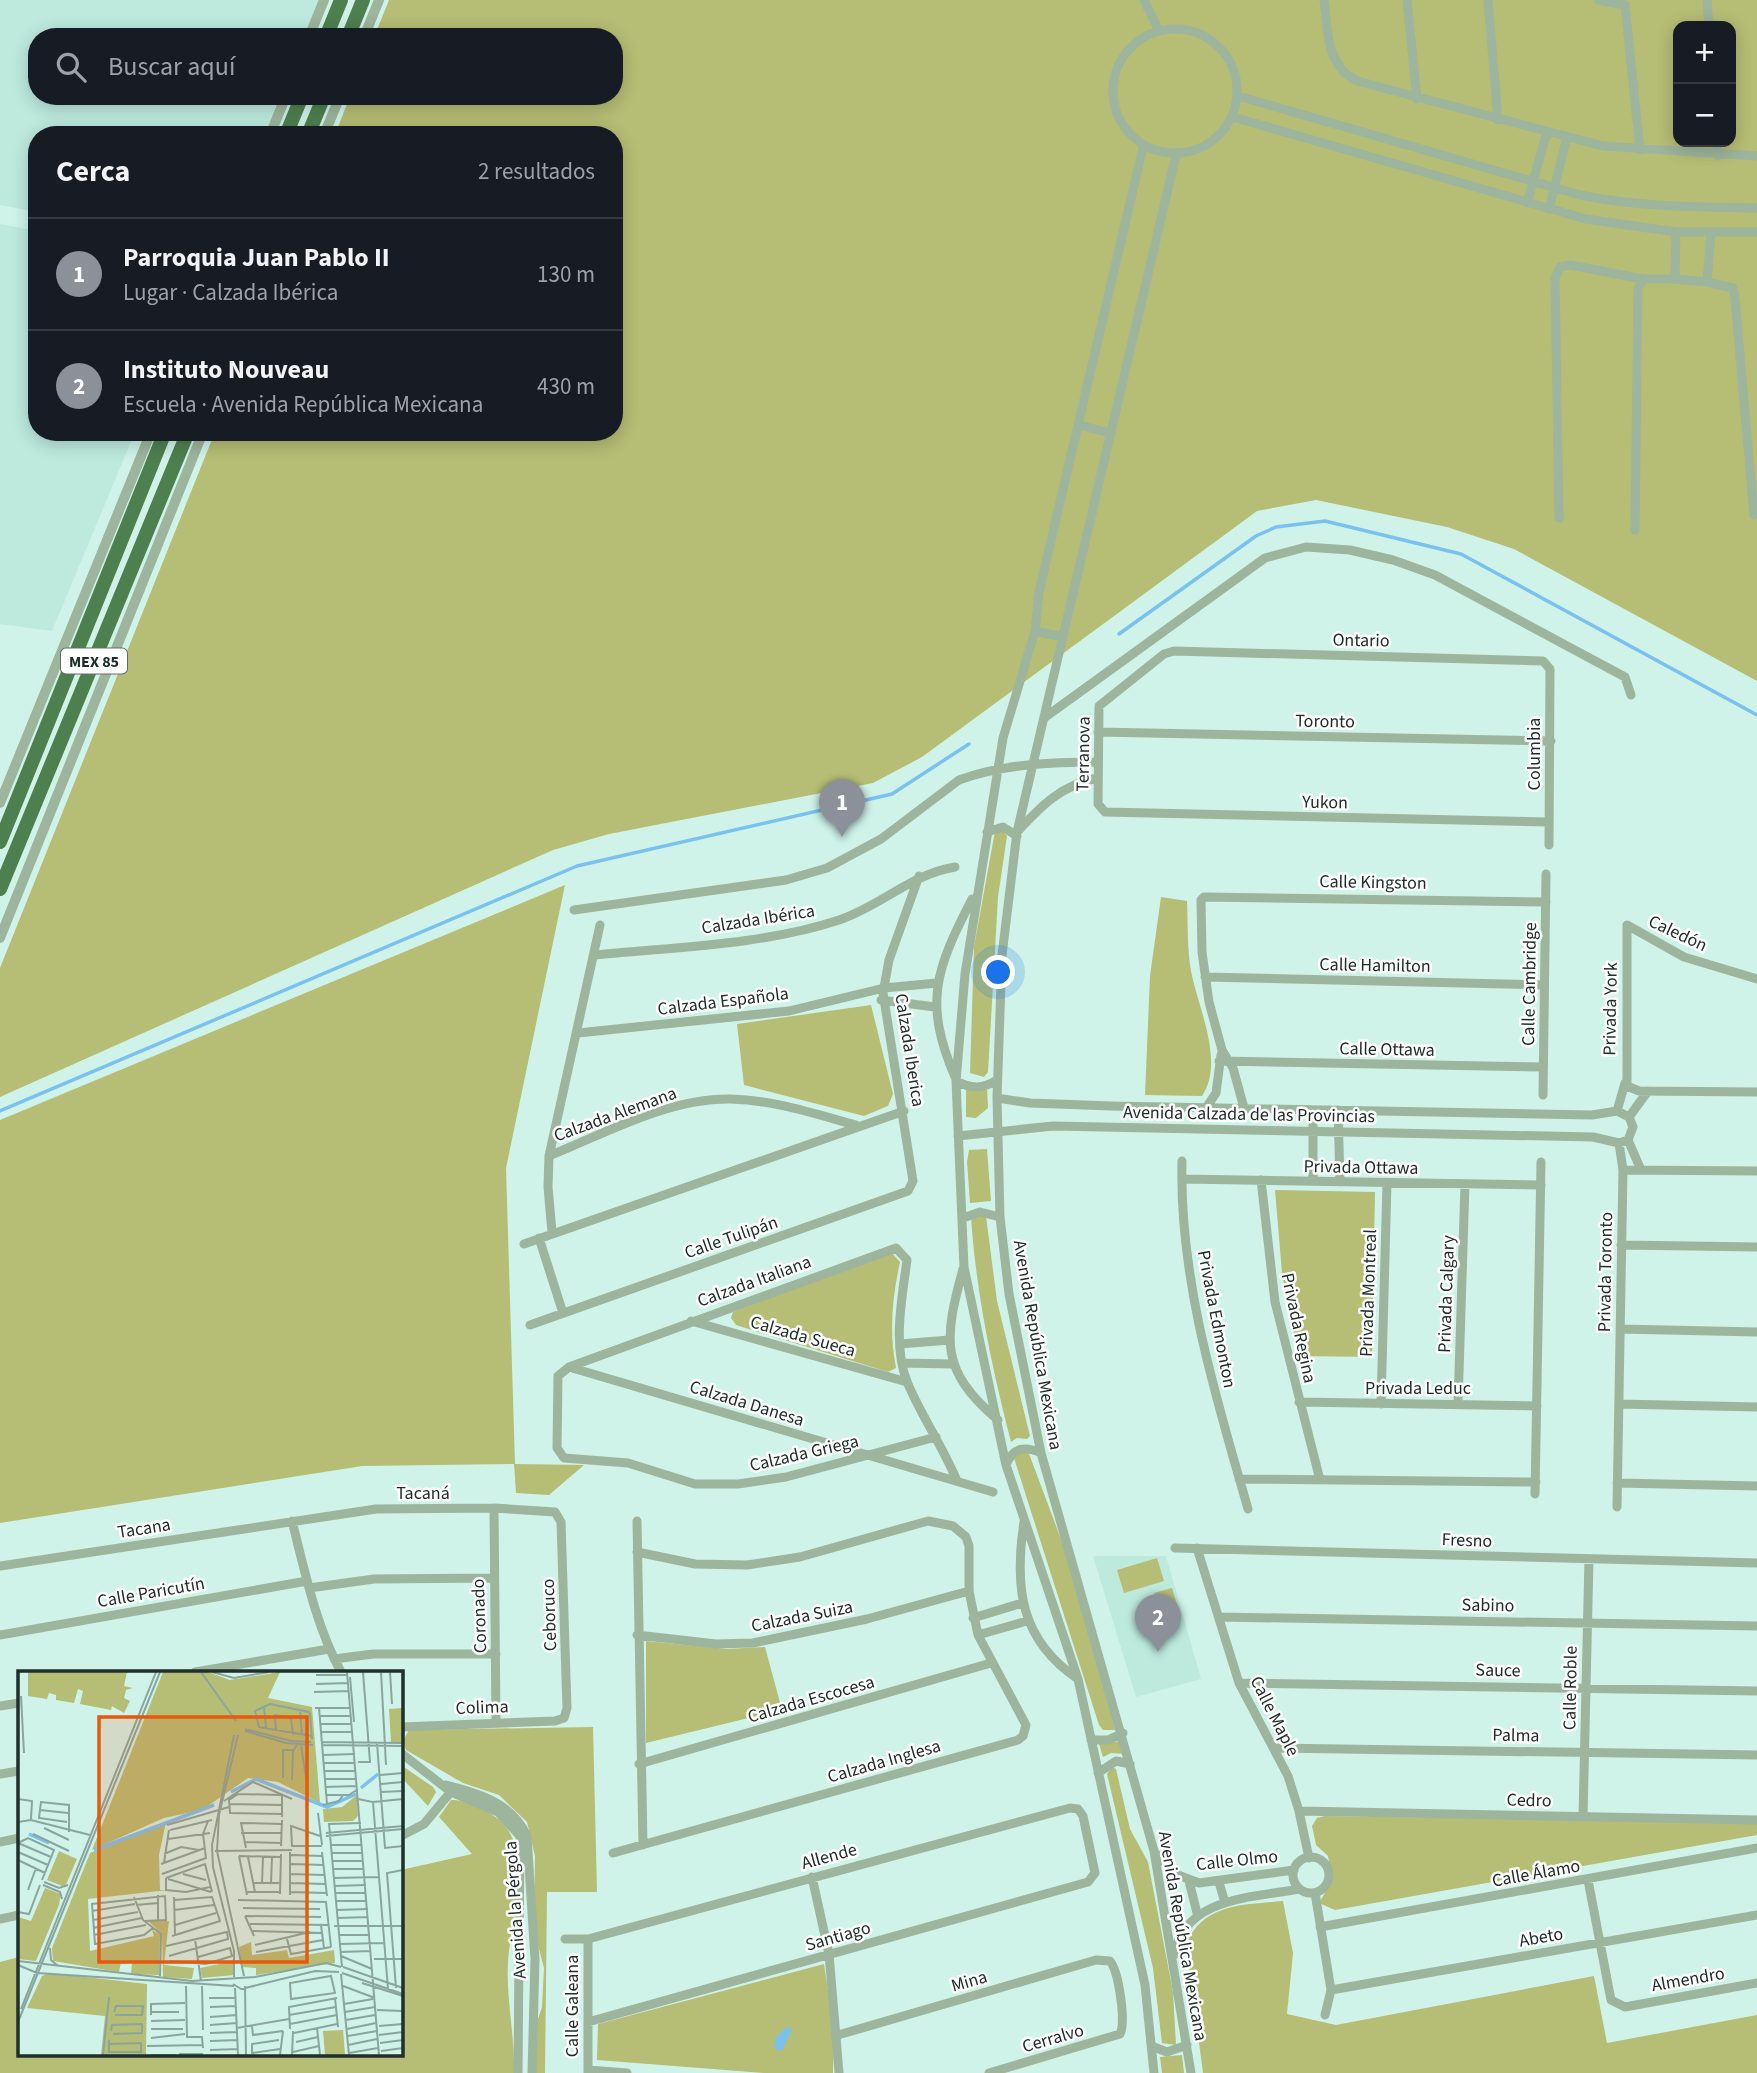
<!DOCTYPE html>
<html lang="es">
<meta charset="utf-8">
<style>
:root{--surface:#171b24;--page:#20242c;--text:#f1f3f6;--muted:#9ea1a6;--line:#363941;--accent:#8c9099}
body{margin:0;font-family:"Source Sans 3",sans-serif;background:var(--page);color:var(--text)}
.controls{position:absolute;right:21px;top:21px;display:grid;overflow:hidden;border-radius:14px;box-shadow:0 4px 18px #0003}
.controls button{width:63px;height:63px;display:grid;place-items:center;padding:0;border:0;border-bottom:2px solid var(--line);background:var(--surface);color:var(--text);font:35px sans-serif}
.you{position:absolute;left:999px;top:973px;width:24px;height:24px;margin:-18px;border:5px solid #fff;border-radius:50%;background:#1a73e8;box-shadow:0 0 0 10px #1a73e833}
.badge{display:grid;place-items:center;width:46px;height:46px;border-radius:50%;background:var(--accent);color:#fff;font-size:23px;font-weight:700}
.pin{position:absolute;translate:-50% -58px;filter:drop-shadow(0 2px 4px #0008)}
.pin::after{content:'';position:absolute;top:37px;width:24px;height:21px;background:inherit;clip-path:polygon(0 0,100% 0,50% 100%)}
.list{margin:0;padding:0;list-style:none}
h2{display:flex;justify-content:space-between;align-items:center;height:91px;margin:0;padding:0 28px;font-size:30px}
h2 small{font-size:23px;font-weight:400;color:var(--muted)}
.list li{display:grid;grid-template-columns:46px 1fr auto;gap:21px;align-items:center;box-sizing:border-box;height:112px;padding:0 28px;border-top:2px solid var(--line)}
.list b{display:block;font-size:26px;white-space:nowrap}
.list p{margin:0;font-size:23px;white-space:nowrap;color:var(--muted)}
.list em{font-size:23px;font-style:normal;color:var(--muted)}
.icon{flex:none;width:38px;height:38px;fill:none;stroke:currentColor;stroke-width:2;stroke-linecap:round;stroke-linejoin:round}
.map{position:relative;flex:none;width:1757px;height:2073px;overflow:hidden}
.search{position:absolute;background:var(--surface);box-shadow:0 4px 18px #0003;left:28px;top:28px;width:595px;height:77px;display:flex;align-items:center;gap:18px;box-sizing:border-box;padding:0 24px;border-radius:28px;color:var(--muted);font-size:26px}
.panel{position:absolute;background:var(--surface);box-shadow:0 4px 18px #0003;left:28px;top:126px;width:595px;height:315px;border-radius:28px}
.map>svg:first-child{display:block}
.built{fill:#bdeadd}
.green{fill:#b6bd74;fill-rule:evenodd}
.water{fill:#7ac1f0}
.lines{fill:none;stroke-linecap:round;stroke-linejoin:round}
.stream{stroke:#7ac1f0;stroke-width:3.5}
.minor{stroke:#9cb59c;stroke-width:9}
.tertiary{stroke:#9cb59c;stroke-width:10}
.trunk{stroke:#4e7f4f;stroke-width:14}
.labels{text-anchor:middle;stroke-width:5;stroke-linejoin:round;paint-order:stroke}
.shield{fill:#fff;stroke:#646d6b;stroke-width:2}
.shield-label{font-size:16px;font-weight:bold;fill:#212f2b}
.street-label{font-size:18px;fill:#212f2b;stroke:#fff}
.inset-river{fill:none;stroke:#7ac1f0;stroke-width:3.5}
.inset-road{fill:none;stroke:#89a59d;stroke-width:2}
.view{fill:#e8590c;fill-opacity:0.15;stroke:#e8590c;stroke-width:3.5}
.inset-edge{fill:none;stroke:#212f2b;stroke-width:3.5}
</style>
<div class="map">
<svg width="1757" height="2073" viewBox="0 0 1757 2073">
<rect width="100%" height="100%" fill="#cff3e9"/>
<path class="built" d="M0 0H324L309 37H37V96H285L269 135H37V212L0 205Z
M0 224 37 231V432H135L52 631 0 624Z
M1093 1556H1166L1201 1679 1136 1697Z"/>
<path class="green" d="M389 0H1757V681L1514 549 1447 527 1316 500 1257 511 922 757 873 783 609 834 553 850 0 1097V968L215 432H614V135H335L350 96H614V37H374ZM1678 26H1731V142H1678Z
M995 831H1003L1007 836 998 897 988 1072 984 1077 970 1073 974 947Z
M565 885 506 1168 515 1464 584 1465 549 1495 516 1493 514 1464 362 1466 0 1523V1120Z
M1161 897 1187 901C1188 924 1187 948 1191 971 1198 1008 1225 1062 1202 1096L1145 1095 1150 976Z
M871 1005 893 1094 888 1106 864 1116 744 1085 737 1024Z
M966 1086 987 1087 988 1108 976 1118 966 1117Z
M987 1149 991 1201 970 1203 967 1162 969 1150Z
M1275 1190 1375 1192 1372 1357 1298 1356 1282 1273Z
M976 1213 986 1216 997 1301 1030 1436 1027 1439 1017 1438 1011 1442C992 1368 976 1293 971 1217Z
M891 1252 900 1262C892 1299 889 1331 896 1368L888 1372 736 1325 731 1318 733 1312Z
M1028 1451 1074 1574 1115 1730H1103L1099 1725 1014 1458 1015 1453Z
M1157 1558 1164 1581 1124 1593 1117 1570Z
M1172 1588 1181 1618 1163 1623 1154 1593Z
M646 1641 727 1649 765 1647 782 1710 646 1743Z
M593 1727 597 1892H547L545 2073H535L536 2025 542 2007 544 1968 534 1930 535 1856 527 1822 499 1795 463 1783 406 1750 403 1741 409 1730Z
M1120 1741 1124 1754 1111 1753 1103 1757 1099 1744Z
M401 1765 433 1787 436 1792 428 1806 401 1777Z
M1112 1767 1116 1769 1130 1829 1148 1862 1173 1992 1176 2045 1162 2043 1153 1968 1107 1774Z
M451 1800C461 1799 471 1805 481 1809 542 1833 511 1912 508 1962 506 2000 515 2035 514 2073H0V1962L19 1957V2054H401V1870L472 1854 439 1817Z
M1325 1816 1757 1823V1835L1335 1910 1319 1903 1332 1881 1328 1856 1316 1845 1312 1826 1317 1818Z
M1283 1901 1293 1953 1287 2014 1336 2025 1594 1976 1607 2043 1757 2015V2073H1203L1186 1944C1204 1903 1243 1905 1283 1901Z
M824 1964 833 2025V2073H764L597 2060 598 2024Z
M1182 2055 1184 2073H1162L1160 2057Z"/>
<path class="water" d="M786 2027 792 2029 782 2051 775 2049V2039Z"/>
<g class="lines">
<path class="stream" d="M1119 634 1256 536 1276 527 1325 521 1461 554 1757 715
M0 1111 577 866 892 794 969 744"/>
<path class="minor" d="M1144 0 1159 31
M1324 0C1328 31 1326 66 1357 81L1603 146 1757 156
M1407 0 1417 99
M1488 0 1498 120
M1598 0 1625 5 1640 150
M1707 0 1709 26
M1113 91a62 62 0 1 1 124 0a62 62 0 1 1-124 0Z
M1238 96 1580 195C1639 207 1697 207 1757 208
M1233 117 1586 219 1676 232H1757
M1717 142 1718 156
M1143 147 1039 592 1035 631 1003 738 965 974 956 1081 964 1267 1006 1465 1078 1679 1145 1985 1154 2073
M1176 155 1017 832 1002 955 997 1098 1000 1217 1009 1294 1041 1453 1154 1851 1191 2073
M1527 203 1547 132
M1549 209 1567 137
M1711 233 1707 282 1733 288 1735 299 1754 515
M1675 279 1707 282
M1079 425 1110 433
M1559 518 1555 278 1560 267 1570 265 1643 279
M1635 530 1638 289 1643 279H1675L1676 232
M1035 631 1062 637
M1044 718 1265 558 1306 547 1350 550 1393 560 1435 575 1625 677 1631 695
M1098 732 1551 741
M1549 822 1105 812 1098 804 1099 706 1164 654 1174 651 1543 661 1550 669 1549 845
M1018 831C1042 805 1062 785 1097 778
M987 832 1003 827 1017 836
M574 910 786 880 827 868 881 839 959 780C1002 764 1053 762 1098 762
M595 955C674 947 764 945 839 920 881 906 911 874 955 867
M1205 977 1544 985
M1757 979 1684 957 1627 925V1086L1639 1091 1757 1092
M881 1000 935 1007
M578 1033 789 1011 884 988 937 983
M1219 1061 1543 1067
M955 1077C923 1002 936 969 972 899
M956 1081C971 1089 983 1089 997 1080
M1543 1095 1546 874
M1206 1108 1216 1093 1221 1055
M1244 1108 1233 1068 1222 1050 1209 1002 1202 952 1201 900 1204 897 1546 902
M1313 1110V1181
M1338 1110 1340 1182
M1617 1111 1625 1083
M1629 1117 1648 1091
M958 1136 1053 1126 1593 1137 1619 1143 1628 1140 1633 1127 1629 1117 1617 1111 1592 1115 1111 1106 1030 1103 997 1098
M1628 1140 1641 1170
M549 1156C606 1133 668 1098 731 1099 774 1100 815 1114 856 1125
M1182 1161C1179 1280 1216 1397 1248 1509
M1623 1170 1757 1171
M1182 1179 1541 1185
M1261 1180 1275 1302 1320 1480
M963 1218 980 1212 1000 1217
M552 1232 548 1187 549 1156 600 925
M539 1238 563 1313
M524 1244 904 1111
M1621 1245 1757 1247
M963 1269C944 1339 939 1370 998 1420
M691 1321 907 1382
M530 1325 908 1191 913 1181 883 993 889 960 919 876
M1620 1329 1757 1332
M900 1344 949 1340
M903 1363 952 1364
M569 1367 993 1492
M1299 1402 1537 1406
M1381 1404 1387 1183
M1458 1404 1465 1184
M1619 1404 1757 1407
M936 1437 786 1477 738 1484H695L628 1463 564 1458 557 1448 558 1376 569 1367 896 1248 907 1260C902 1298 892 1347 908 1384 922 1417 943 1447 957 1481
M1007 1463C1014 1447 1026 1446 1041 1453
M1239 1479 1536 1482
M1617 1483 1757 1486
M1535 1494 1541 1162
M1617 1507 1623 1170 1619 1143
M494 1508 496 1722
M292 1521C305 1572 316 1626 341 1672
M637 1521 643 1845
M1024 1522C1014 1587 1020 1640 1078 1679
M1175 1548 1757 1563
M1197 1548 1239 1683 1288 1776 1299 1811 1309 1858
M0 1566 376 1509 494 1508 555 1512 561 1522 567 1708 564 1718 555 1721 401 1727
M309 1588 374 1579 494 1578
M1219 1617 1757 1626
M973 1618 1022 1603
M0 1635 307 1581
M637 1635 716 1644 753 1643 867 1619 969 1591
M978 1635 1027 1621
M334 1659 373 1654H496
M195 1672 329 1649
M1239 1683 1757 1691
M0 1706 19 1703
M1091 1740H1108L1123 1733
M1274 1748 1757 1755
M401 1753 451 1792 498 1812 520 1836 518 2073
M639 1764 991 1663
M1098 1773 1116 1761 1130 1764
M0 1774 19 1771
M446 1785C479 1793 512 1803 527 1836L535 1959 532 2073
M1299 1811 1757 1820
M1583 1817 1589 1559
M401 1836 424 1824 454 1788
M0 1842 19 1838
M613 1853 1018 1740 1023 1736 1026 1725 978 1635 969 1591V1546L966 1537 953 1526 928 1521 800 1557 747 1565 695 1564 637 1552
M1155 1853 1178 1875 1199 1883 1294 1870
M1293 1875a18 18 0 1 1 36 0a18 18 0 1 1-36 0Z
M812 1877 829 1954 839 2073
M1588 1880 1611 2000 1625 2007 1757 1983
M1189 1881 1197 1913
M1219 1882 1225 1903
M1315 1893 1331 1990 1325 2015
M0 1919 19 1915
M1320 1927 1757 1848
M565 1939H588L1070 1808 1078 1809 1083 1816 1095 1873 1088 1882 588 2022
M588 1939V2073
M1174 1955C1185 1897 1251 1898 1299 1889
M1331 1990 1757 1915
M838 2035 1096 1960 1110 1961C1119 1972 1126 2022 1120 2034L989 2073
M1154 2047 1167 2052 1187 2045
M588 2070 627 2073"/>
<path class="tertiary" d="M309 37 324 0
M364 37 379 0
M270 135 286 96
M324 135 340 96
M0 803 151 432
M0 938 203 432"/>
<path class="trunk" d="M326 37 341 0
M348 37 363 0
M286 135 302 96
M308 135 324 96
M0 842 165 432
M0 889 188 432"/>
</g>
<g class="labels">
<rect class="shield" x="61" y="648.5" width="66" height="25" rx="5"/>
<g class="shield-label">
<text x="94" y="667">MEX 85</text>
</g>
<g class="street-label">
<text transform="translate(1361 640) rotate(1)" y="6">Ontario</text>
<text transform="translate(1325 721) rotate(1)" y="6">Toronto</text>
<text transform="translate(1083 754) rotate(-89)" y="6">Terranova</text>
<text transform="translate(1534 754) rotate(-90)" y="6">Columbia</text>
<text transform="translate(1325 802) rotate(1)" y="6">Yukon</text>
<text transform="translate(1373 882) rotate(1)" y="6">Calle Kingston</text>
<text transform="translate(758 919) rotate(-9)" y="6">Calzada Ibérica</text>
<text transform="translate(1678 933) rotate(25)" y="6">Caledón</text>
<text transform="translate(1375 965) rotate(1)" y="6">Calle Hamilton</text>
<text transform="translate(1529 984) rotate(-89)" y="6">Calle Cambridge</text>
<text transform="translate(723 1001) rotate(-7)" y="6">Calzada Española</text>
<text transform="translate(1610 1009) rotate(-89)" y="6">Privada York</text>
<text transform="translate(1387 1049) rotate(1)" y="6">Calle Ottawa</text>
<text transform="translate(910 1050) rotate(81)" y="6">Calzada Iberica</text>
<text transform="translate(615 1114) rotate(-20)" y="6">Calzada Alemana</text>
<text transform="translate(1249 1114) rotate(1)" y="6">Avenida Calzada de las Provincias</text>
<text transform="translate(1361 1167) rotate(1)" y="6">Privada Ottawa</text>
<text transform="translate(731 1237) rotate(-19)" y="6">Calle Tulipán</text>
<text transform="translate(1605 1272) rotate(-89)" y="6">Privada Toronto</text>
<text transform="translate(754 1281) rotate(-20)" y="6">Calzada Italiana</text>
<text transform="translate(1368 1293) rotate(-88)" y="6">Privada Montreal</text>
<text transform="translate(1446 1294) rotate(-88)" y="6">Privada Calgary</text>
<text transform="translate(1217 1319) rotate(79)" y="6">Privada Edmonton</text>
<text transform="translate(1299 1328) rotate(78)" y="6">Privada Regina</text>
<text transform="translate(803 1336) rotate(16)" y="6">Calzada Sueca</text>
<text transform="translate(1038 1345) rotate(80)" y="6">Avenida República Mexicana</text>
<text x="1418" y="1394">Privada Leduc</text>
<text transform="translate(747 1403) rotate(17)" y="6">Calzada Danesa</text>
<text transform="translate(804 1453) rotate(-13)" y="6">Calzada Griega</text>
<text x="423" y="1499">Tacaná</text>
<text transform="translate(144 1528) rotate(-9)" y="6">Tacana</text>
<text transform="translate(1467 1540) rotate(2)" y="6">Fresno</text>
<text transform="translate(151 1592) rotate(-10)" y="6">Calle Paricutín</text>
<text transform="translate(1488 1605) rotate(1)" y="6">Sabino</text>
<text transform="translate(549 1615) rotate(-92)" y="6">Ceboruco</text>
<text transform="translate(479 1616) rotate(-92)" y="6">Coronado</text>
<text transform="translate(802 1616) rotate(-11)" y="6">Calzada Suiza</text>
<text transform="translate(1498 1670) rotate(1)" y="6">Sauce</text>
<text transform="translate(1570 1688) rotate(-89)" y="6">Calle Roble</text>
<text transform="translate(811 1699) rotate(-16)" y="6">Calzada Escocesa</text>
<text transform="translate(482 1707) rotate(-2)" y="6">Colima</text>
<text transform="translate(1275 1716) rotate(63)" y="6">Calle Maple</text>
<text transform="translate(1516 1735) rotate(1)" y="6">Palma</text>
<text transform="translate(884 1761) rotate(-16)" y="6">Calzada Inglesa</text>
<text transform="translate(1529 1800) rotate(1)" y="6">Cedro</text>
<text transform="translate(829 1856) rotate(-15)" y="6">Allende</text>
<text transform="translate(1237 1860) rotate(-6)" y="6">Calle Olmo</text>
<text transform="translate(1536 1873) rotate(-10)" y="6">Calle Álamo</text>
<text transform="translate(515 1910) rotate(-94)" y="6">Avenida la Pérgola</text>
<text transform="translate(838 1936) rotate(-16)" y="6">Santiago</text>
<text transform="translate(1183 1936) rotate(80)" y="6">Avenida República Mexicana</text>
<text transform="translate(1541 1937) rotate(-10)" y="6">Abeto</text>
<text transform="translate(1688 1979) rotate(-10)" y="6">Almendro</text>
<text transform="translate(969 1981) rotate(-16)" y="6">Mina</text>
<text transform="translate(572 2006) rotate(-90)" y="6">Calle Galeana</text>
<text transform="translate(1053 2038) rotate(-16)" y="6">Cerralvo</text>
</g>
</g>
<g transform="translate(18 1671)">
<rect width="385" height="385" fill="#cff3e9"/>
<path d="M10 1H109L106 15 115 17 108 19 106 27 112 30 106 42 94 35 93 39 62 33 65 20 60 18 56 32 38 29V24L31 22 29 28 10 25ZM145 1H190L212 9 262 1 250 27 294 36 302 132 260 111 230 107 184 139 146 147 74 179ZM385 37V72H373L371 38ZM339 124 340 145 335 150 306 151 305 138 324 136ZM148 151 141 184 142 219H150L70 228 72 280 136 265 134 259 142 263 141 304 113 303 114 292 103 291 101 301 35 290 34 277 72 182ZM41 180 59 188 47 216 29 209ZM27 217 43 223 41 234 18 290 0 288V246L13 250ZM130 250H151L146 294 176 297 174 308 145 306 144 263ZM233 271 234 284 269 279 271 287 316 279 317 292 238 304V297L224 296 221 276ZM216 290V304L184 307 182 297ZM32 302 129 313 128 384H83L87 345 9 337 24 305ZM325 359 327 384H307L305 360Z" fill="#b6bd74"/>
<path class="inset-river" d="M343 117 360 103M213 121 238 108 309 136 338 123M11 163 31 172M76 179 196 134"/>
<path class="inset-road" d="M183 1 218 50M194 1 216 7 251 1M329 1 361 384M363 1 368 94M372 1 374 33M298 4H330M332 6 336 51M298 13 330 12M296 21 331 20M3 25 6 82M246 35 248 57M297 37H332M301 37 309 133M282 39 284 65M301 45H333M302 53H334M227 58 273 70 293 71M227 60 268 72 295 74M258 60 257 44 273 47 275 64M303 61H335M216 64 194 174 195 196 216 280V306M220 64 201 144 199 180 226 305M294 65 241 56 237 40 252 33 291 41 292 43 294 68M303 71 385 72M359 72 367 177 385 175M283 74 288 107M304 74 385 75M305 84 337 83M340 91H352L345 1M305 92H337M306 100H338M362 104 385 102M265 107V79H275M307 108H339M274 109 275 80 279 74M363 113 385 111M307 116 339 115M363 121 385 120M308 124H331L340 118M0 128 14 130 13 148M340 128 355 131 370 318M206 130 235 111 274 128M355 131 385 128M211 133 264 134M305 134 321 130 325 124M22 139 50 142M300 142 304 174M264 143 212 142 211 129 220 123 263 124 264 125V146M0 151 13 149 72 164M49 151 21 147 23 131 51 134V161M149 154 211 136M26 157 51 169M152 159 194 149M223 162H264M308 162 385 155M15 163 51 180M302 165 273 155 274 175H304M308 165 385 158M150 168 192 162M227 171 263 172M0 172 10 167 36 179 24 209M0 172 33 186M312 174H344M263 175 264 149M228 177 223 152 264 153M197 180 274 179M0 181 30 194M304 181 309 225M313 182H345M146 183 163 176 181 179M273 184 305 185M221 185 263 186M221 185 229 224M230 186 237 221M0 189 27 202M314 190H345M146 192 151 159M143 193 187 177M273 193 306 194M315 198H346M144 203 188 187 185 163 190 150M165 203 188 209M272 203 307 204M148 207 187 193 194 221M148 207V219L168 221 192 216M315 207 361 206M150 208 193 221M26 211 41 217 50 214M235 212H263M244 212 245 186M253 212 254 186M272 212 307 213M25 214 42 221 44 228M316 215 348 214M10 219 18 197M228 221H262M272 221 308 222M317 222H348M262 223 263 183M140 224V249M272 224V181M116 226 125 249 143 263 142 305M156 226 157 264M220 229 308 231 313 276M318 230H349M118 234 140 232M225 237 302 238M156 239 196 234M318 239 350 238M74 240 117 233M0 241 11 243 22 214M227 245 303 246M227 245 236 265M319 247 350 246M75 249 120 241M126 250 148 249 147 225 74 233 77 273 126 264 135 257M232 253 311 254M157 254 198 242M303 254 306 277M316 255H385M75 257 124 247M235 260 304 262M76 264 128 254M321 264H352M154 265 202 250 194 226 156 229M177 268 183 310M269 268 273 283 313 276M321 273 366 272M237 274 292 261M148 275 209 261 210 268 151 285M32 277 33 289 40 295M238 281 305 269M322 281 353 280M323 285 354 298M356 288H385M0 290 174 310 237 306 308 292 323 296M151 290 188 293 214 285 212 277 180 286M0 294 19 302 216 315M324 296 311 153 343 152M325 296 385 317M324 302 385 323M323 303 331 384M313 305 317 322 273 328 272 312ZM344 312 385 325M215 313 223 318 297 300 321 301M168 315 169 366H184L185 377M184 315 185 359M227 315 228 384M325 315 357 327M217 317 220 384M378 317 369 202 385 199M191 327H218M317 327 320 356M326 333 355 328M192 336 218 335M3 338 138 1M359 339 385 340M96 341 98 335H125L124 344H97M133 341H161M327 341 357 336M133 344V333L167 332M271 344 318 336M192 346 219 344M328 349 357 344M133 350 167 349M0 351 142 1M272 353 319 344M192 354 219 352M234 355 235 364 265 360M361 355 385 353M219 357 271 348M299 357 302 384M133 358H165M272 358 271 336 319 327M329 358 358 352M93 360 94 354 124 353V362L95 363M192 362 219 361M276 362 319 353M361 364 385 361M330 365 359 360M133 367 167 363M91 369V381H123V372L91 373M261 369 234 373V382L262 378M192 370 220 369M278 371 300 366M362 372 385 369M330 374 359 368M129 375 185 374M192 379 220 378M363 380 385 377M275 381 301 375M331 382 360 377M161 383H185M85 384 91 326M133 384H158M262 384 265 360M274 384 275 360"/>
<path class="view" d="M81 46H289V291H81Z"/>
<rect width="385" height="385" class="inset-edge"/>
</g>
</svg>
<div class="controls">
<button>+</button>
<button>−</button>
</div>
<div class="you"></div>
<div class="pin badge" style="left:842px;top:837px">1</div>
<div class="pin badge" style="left:1158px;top:1652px">2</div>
<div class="search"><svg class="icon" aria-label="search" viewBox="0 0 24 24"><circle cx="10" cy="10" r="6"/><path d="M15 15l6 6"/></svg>Buscar aquí</div>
<section class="panel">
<h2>Cerca<small>2 resultados</small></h2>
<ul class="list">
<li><span class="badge">1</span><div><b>Parroquia Juan Pablo II</b><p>Lugar · Calzada Ibérica</p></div><em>130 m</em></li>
<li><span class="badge">2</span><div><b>Instituto Nouveau</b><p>Escuela · Avenida República Mexicana</p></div><em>430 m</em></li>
</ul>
</section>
</div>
